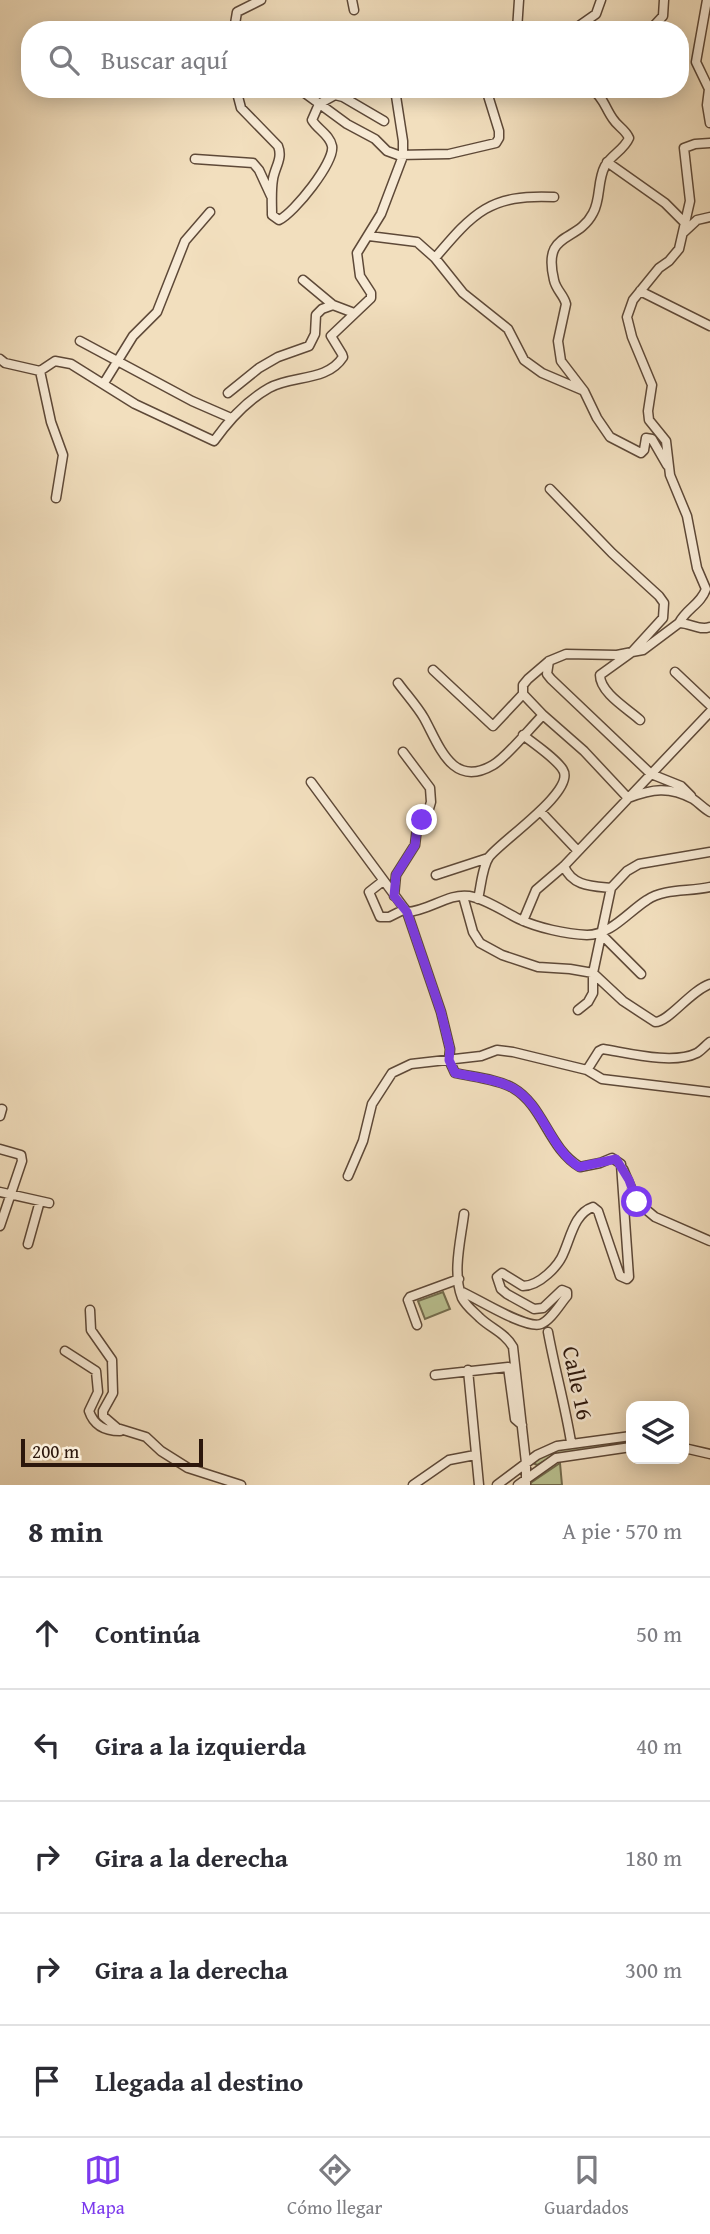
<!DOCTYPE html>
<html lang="es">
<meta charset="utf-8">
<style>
:root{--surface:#fff;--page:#f2f2f3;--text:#2b2b33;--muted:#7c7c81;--line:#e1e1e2;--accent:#7c3aed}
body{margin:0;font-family:"Gentium Book Plus",serif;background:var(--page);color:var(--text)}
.controls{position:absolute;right:21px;bottom:21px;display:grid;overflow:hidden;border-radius:14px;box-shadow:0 4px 18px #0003}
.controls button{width:63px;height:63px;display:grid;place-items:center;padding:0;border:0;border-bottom:2px solid var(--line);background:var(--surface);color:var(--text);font:35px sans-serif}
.scale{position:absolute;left:21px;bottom:18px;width:182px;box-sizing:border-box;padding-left:7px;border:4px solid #2c170c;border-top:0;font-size:19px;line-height:24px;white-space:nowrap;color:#2c170c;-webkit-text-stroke:5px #f7ead5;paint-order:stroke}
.stop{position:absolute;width:21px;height:21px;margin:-16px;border:5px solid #7c3aed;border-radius:50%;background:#fff}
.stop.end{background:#7c3aed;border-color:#fff;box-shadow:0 2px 7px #0008}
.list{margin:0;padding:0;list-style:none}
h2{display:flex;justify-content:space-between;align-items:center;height:91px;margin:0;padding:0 28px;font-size:30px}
h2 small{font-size:23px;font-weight:400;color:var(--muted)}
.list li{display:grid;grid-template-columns:46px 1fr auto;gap:21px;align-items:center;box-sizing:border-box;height:112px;padding:0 28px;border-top:2px solid var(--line)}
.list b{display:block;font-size:26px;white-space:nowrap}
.list em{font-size:23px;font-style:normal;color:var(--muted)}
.icon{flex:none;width:38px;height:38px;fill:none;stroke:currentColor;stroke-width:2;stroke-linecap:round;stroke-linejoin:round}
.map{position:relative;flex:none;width:710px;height:1485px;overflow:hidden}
.search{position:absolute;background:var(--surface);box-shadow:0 4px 18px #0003;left:21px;right:21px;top:21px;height:77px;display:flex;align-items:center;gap:18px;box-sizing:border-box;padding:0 24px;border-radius:28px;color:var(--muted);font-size:26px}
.sheet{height:651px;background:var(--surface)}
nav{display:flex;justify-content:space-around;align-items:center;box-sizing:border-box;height:98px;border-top:2px solid var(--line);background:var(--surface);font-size:19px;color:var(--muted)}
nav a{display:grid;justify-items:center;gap:4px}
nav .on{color:var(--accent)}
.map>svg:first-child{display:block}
.green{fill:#bac291;stroke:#736c4e;stroke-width:2}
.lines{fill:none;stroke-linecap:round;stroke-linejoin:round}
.minor-casing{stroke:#5e4938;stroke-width:11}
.minor{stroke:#f7ead5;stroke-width:8}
.route{stroke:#7c3aed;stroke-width:9}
.labels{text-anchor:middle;stroke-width:5;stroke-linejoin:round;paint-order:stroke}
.street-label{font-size:23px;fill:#2c170c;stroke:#f7ead5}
</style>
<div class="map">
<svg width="710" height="1485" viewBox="0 0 710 1485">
<rect width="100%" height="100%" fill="#f2dfbe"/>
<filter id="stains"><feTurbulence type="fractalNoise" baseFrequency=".00286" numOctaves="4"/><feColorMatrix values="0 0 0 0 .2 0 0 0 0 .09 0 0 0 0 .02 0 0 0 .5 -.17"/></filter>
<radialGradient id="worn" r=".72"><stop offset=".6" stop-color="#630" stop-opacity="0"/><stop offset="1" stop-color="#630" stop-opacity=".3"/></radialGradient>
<path class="green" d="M443 1292 450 1309 425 1319 418 1301Z
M631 1438V1445C599 1448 566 1448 537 1465L533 1463 547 1451Z
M560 1463 562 1485H529V1484Z"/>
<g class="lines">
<g class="minor-casing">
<path id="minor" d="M352 0 354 10
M707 0 696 62 709 89 707 105 710 123
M576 28 596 14 601 0
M234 30 237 12 261 0
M517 30 519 0
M560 30 569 28 581 30
M650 30 663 16 664 0
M236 89 241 108 278 146C283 158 275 167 273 179 271 191 272 203 272 215L279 220C294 213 335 162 332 146 330 135 317 129 312 120L319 104 335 95 343 97 384 121
M592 89C604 98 605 108 613 119 618 127 625 129 629 138 624 150 611 155 605 166 597 181 601 199 593 213 577 244 542 230 554 280 556 290 564 295 566 304L558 341 561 361 584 391 597 418 610 437 641 453 644 450 646 438 652 439 667 465
M302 91 347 124 375 139 387 151 398 155 449 154 496 143 499 138V131L486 89
M195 159 253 163 259 170 271 196
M607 162 665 203 685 223
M683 233 697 220 710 217
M369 236 417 242 435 258 463 293 508 329 524 360 542 373 582 390
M435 258C474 212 490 194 554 197
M303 280 333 305 354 313
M640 291 710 326
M80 341 192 401 231 418
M0 359 5 363 40 371 55 361 71 364 135 404 214 441C229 420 246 401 269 388 292 375 327 382 343 357L342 354 331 336 371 298V293L360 276 357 253 381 214 403 156V141L396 96
M40 371 51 422 63 455 56 498
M104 383 133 336 157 312 185 241 210 212
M228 393 259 368 278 357 309 346 315 334 316 315 322 309 333 305
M679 623C686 609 701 604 706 589L697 568 687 516 670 475 666 441 649 420 648 411 652 385 632 337 627 317 633 300 659 268 669 261 679 249 690 201 684 148 695 144 710 143
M549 661 547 674 551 679 651 774 681 786 691 796
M433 670 493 726 523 694V685L528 679 549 661 566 654 617 655 632 652 663 618 664 603 659 596 612 553 550 489
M675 672 710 705
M398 683C406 694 417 706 424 718 439 745 452 789 493 765 507 757 530 728 543 715
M523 694 543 715 584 751 628 798C652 789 669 786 693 799 699 803 703 808 710 812
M640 720C628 709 600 693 600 675L632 652 643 650 679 623C691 623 699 631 710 627
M311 782 407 912 441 1012 450 1049 449 1060 455 1073C473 1077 497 1079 513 1088 544 1106 548 1148 580 1167L600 1163 612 1158 621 1164 629 1277 627 1279 620 1276 598 1211 593 1207C575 1213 571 1236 564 1252 559 1266 539 1286 523 1286L502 1273 497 1277 501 1289 507 1294 534 1309 543 1308 562 1290 567 1292V1296C560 1304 551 1320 541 1324 526 1330 475 1297 460 1291
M540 811 577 850
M564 866C572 886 591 886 611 888
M436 875 488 858
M383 881 369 892 380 917H389L405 909
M394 896 396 875 415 845 417 828 428 812 431 802 430 788 403 752
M463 896 473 932 480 943 502 955 538 967 570 969 593 973 623 1001 655 1022C669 1022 690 991 710 984
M478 899C481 887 482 867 489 857 501 841 576 791 563 770 557 759 534 744 523 735
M407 912C429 911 448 893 469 896 486 899 503 911 519 919 538 928 566 934 587 935 611 935 628 912 647 900 664 888 690 892 710 887
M523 921 536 890 564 866 710 712
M600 933 641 974
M578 1010 588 1002 593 993V973L611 888 627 871 639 864 710 852
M587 1070 599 1051 603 1049C628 1053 673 1065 697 1053 702 1050 706 1045 710 1042
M0 1116 2 1109
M0 1149 21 1155 22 1161 0 1226
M623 1169 637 1202 655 1217 710 1241
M348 1176 363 1141 372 1104 392 1073 411 1064 481 1056 497 1050 513 1052 587 1070 602 1079 710 1092
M0 1192 49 1203
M464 1214C461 1239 452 1273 462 1298 466 1306 474 1312 480 1318 492 1329 505 1333 513 1347L526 1463V1485
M28 1244 40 1201
M90 1310 91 1330 112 1360 113 1393 103 1411V1416L117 1428 146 1437 161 1451 188 1468 241 1485
M417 1325 408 1300 410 1297 459 1279
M548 1332C555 1370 565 1405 571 1442
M65 1351 96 1371 98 1392 89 1411C94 1426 105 1431 120 1431
M468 1370 479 1485
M435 1375 508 1367 515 1419 522 1425
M684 1448 710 1454
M413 1485 449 1460 475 1455
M497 1485 537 1455 557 1446 631 1436
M518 1485 556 1458 631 1447"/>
</g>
<use href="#minor" class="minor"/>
</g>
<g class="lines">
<path class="route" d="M422 820 417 828 415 845 396 875 394 896 407 912 441 1012 450 1049 449 1060 455 1073C473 1077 497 1079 513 1088 544 1106 549 1148 579 1167L616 1159 629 1180 637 1202"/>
</g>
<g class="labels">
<g class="street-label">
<text transform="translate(578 1383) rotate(78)" y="8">Calle 16</text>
</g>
</g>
<rect width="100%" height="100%" filter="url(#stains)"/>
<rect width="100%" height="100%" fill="url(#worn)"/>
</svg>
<div class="controls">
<button><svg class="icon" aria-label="layers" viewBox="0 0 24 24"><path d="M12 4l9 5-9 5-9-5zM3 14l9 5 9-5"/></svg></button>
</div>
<div class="scale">200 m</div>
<div class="stop" style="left:637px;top:1202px"></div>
<div class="stop end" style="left:422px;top:820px"></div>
<div class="search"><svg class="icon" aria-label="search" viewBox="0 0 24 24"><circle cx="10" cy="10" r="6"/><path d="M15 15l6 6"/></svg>Buscar aquí</div>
</div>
<section class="sheet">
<h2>8 min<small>A pie · 570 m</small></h2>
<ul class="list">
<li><svg class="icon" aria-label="ahead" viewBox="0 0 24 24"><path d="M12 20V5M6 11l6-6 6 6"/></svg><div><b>Continúa</b></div><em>50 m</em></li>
<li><svg class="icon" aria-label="left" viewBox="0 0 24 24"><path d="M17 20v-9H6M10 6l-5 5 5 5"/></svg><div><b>Gira a la izquierda</b></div><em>40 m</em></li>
<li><svg class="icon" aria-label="right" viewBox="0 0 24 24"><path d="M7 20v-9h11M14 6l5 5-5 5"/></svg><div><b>Gira a la derecha</b></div><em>180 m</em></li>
<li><svg class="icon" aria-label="right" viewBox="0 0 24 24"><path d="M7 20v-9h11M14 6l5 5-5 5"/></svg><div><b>Gira a la derecha</b></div><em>300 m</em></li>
<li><svg class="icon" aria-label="arrive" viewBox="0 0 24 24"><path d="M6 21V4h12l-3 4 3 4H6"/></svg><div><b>Llegada al destino</b></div></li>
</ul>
</section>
<nav>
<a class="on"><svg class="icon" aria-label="map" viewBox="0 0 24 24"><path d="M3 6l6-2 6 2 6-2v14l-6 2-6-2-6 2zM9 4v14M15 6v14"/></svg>Mapa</a>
<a><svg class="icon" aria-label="directions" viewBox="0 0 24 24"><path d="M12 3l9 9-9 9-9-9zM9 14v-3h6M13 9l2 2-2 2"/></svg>Cómo llegar</a>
<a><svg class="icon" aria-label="saved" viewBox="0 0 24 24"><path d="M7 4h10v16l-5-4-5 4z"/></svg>Guardados</a>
</nav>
